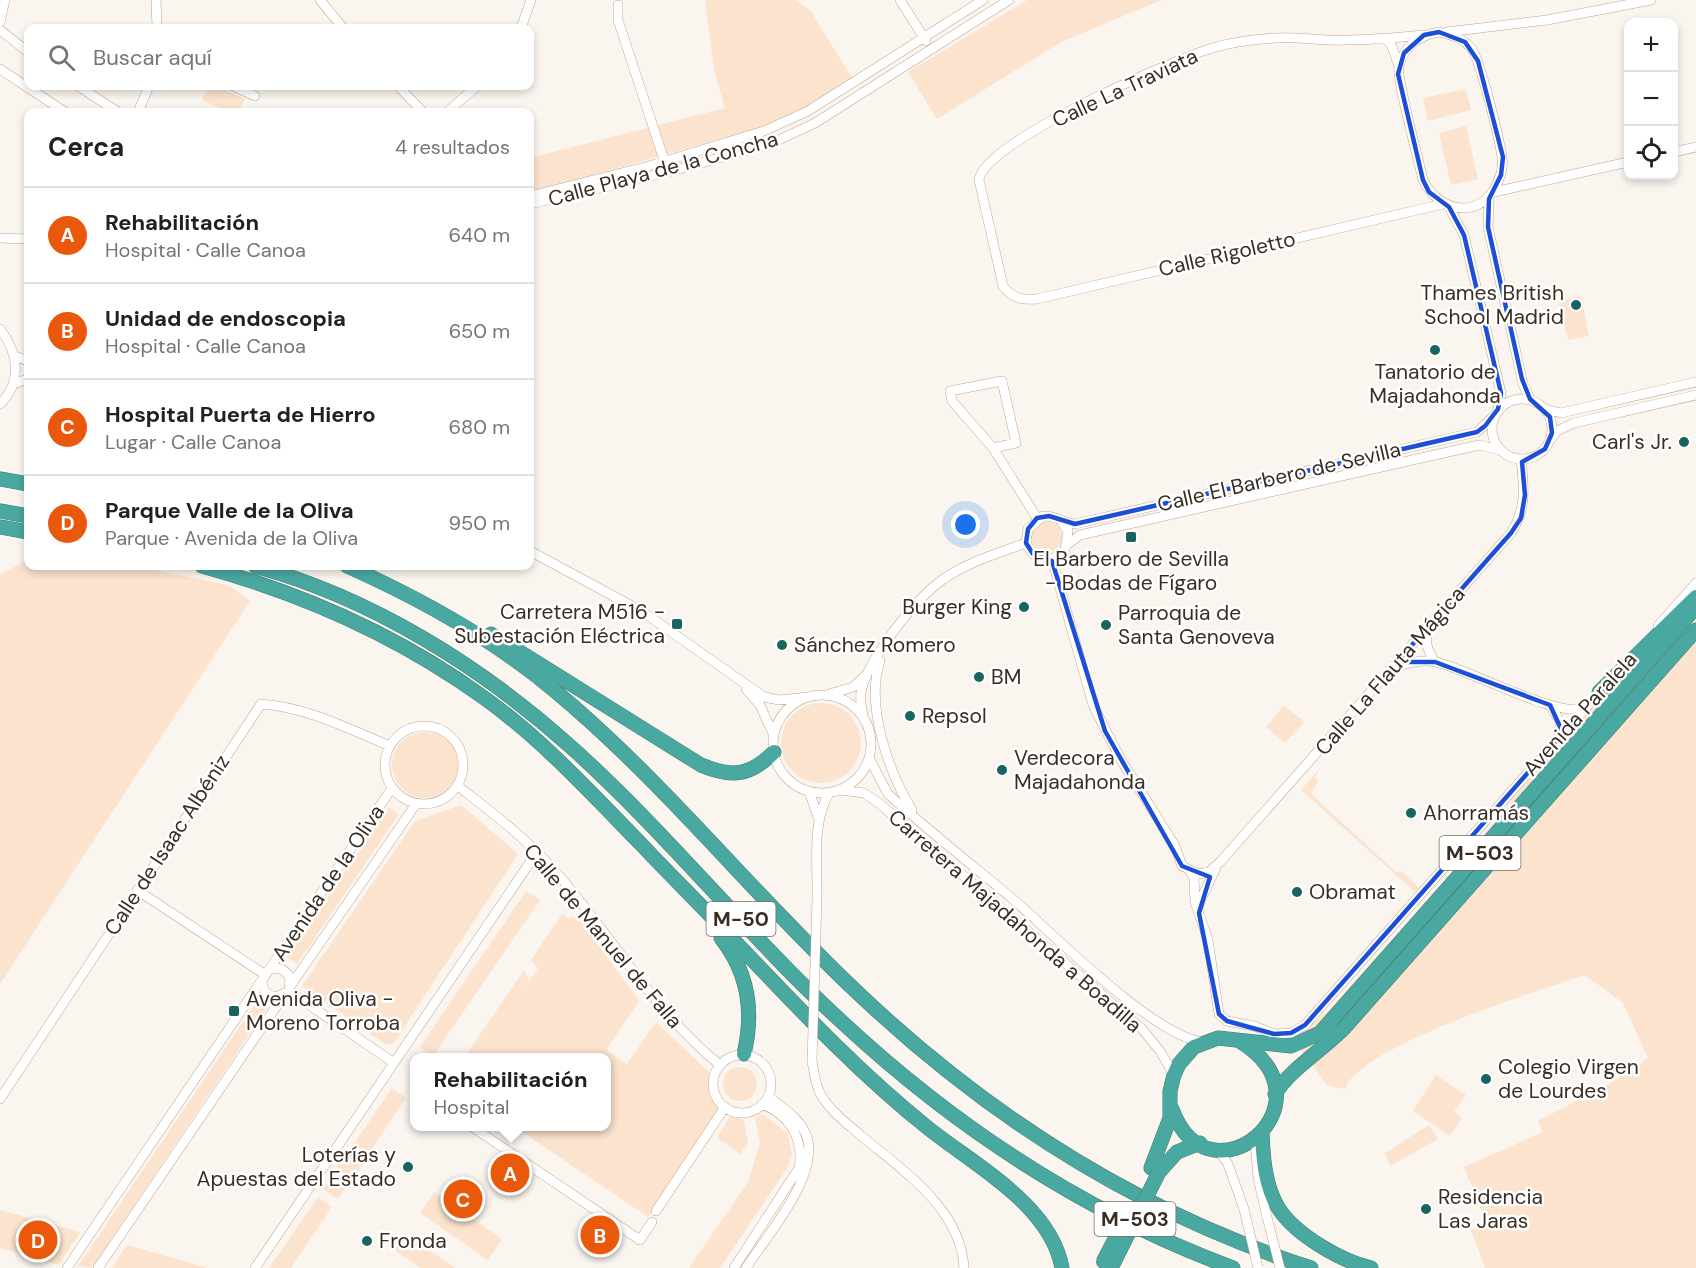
<!DOCTYPE html>
<html lang="es">
<meta charset="utf-8">
<style>
:root{--surface:#fff;--page:#f6f6f6;--text:#202124;--muted:#757577;--line:#e0e0e0;--accent:#ea580c}
body{margin:0;font-family:"DM Sans",sans-serif;background:var(--page);color:var(--text)}
.controls{position:absolute;right:18px;top:18px;display:grid;overflow:hidden;border-radius:12px;box-shadow:0 3px 9px #0003}
.controls button{width:54px;height:54px;display:grid;place-items:center;padding:0;border:0;border-bottom:2px solid var(--line);background:var(--surface);color:var(--text);font:30px sans-serif}
.you{position:absolute;left:966px;top:525px;width:21px;height:21px;margin:-15px;border:4px solid #fff;border-radius:50%;background:#1a73e8;box-shadow:0 0 0 9px #1a73e833}
.badge{display:grid;place-items:center;width:39px;height:39px;border-radius:50%;background:var(--accent);color:#fff;font-size:20px;font-weight:700}
.pin{position:absolute;translate:-50% -50%;border:3px solid #fff;box-shadow:0 2px 6px #0006}
.popup{position:absolute;left:410px;top:1053px;width:201px;height:78px;box-sizing:border-box;display:grid;place-content:center;border-radius:12px;background:var(--surface);filter:drop-shadow(0 2px 4px #0005);font-size:20px;white-space:nowrap;color:var(--muted)}
.popup b{font-size:22px;color:var(--text)}
.popup::after{content:'';position:absolute;left:50%;top:100%;margin-left:-12px;border:12px solid transparent;border-top-color:var(--surface)}
.list{margin:0;padding:0;list-style:none}
h2{display:flex;justify-content:space-between;align-items:center;height:78px;margin:0;padding:0 24px;font-size:26px}
h2 small{font-size:20px;font-weight:400;color:var(--muted)}
.list li{display:grid;grid-template-columns:39px 1fr auto;gap:18px;align-items:center;box-sizing:border-box;height:96px;padding:0 24px;border-top:2px solid var(--line)}
.list b{display:block;font-size:22px;white-space:nowrap}
.list p{margin:0;font-size:20px;white-space:nowrap;color:var(--muted)}
.list em{font-size:20px;font-style:normal;color:var(--muted)}
.icon{flex:none;width:33px;height:33px;fill:none;stroke:currentColor;stroke-width:2;stroke-linecap:round;stroke-linejoin:round}
.map{position:relative;flex:none;width:1696px;height:1268px;overflow:hidden}
.search{position:absolute;background:var(--surface);box-shadow:0 3px 9px #0003;left:24px;top:24px;width:510px;height:66px;display:flex;align-items:center;gap:15px;box-sizing:border-box;padding:0 21px;border-radius:12px;color:var(--muted);font-size:22px}
.panel{position:absolute;background:var(--surface);box-shadow:0 3px 9px #0003;left:24px;top:108px;width:510px;height:462px;border-radius:12px}
.map>svg:first-child{display:block}
.green{fill:#fbe3ce}
.lines{fill:none;stroke-linecap:round;stroke-linejoin:round}
.minor-casing{stroke:#c1a58c;stroke-width:10}
.highway-casing{stroke:#437d74;stroke-width:15}
.minor{stroke:#fff;stroke-width:9}
.highway{stroke:#49a89f;stroke-width:14}
.minor-bridge-casing{stroke:#c1a58c;stroke-width:10;stroke-linecap:butt}
.highway-bridge-casing{stroke:#437d74;stroke-width:15;stroke-linecap:butt}
.minor-bridge{stroke:#fff;stroke-width:9}
.highway-bridge{stroke:#49a89f;stroke-width:14}
.marked{fill:none;stroke:#1d4ed8;stroke-width:4.5;stroke-linejoin:round}
.poi-dot{fill:#18645e;stroke:#fff;stroke-width:2}
.labels{text-anchor:middle;stroke-width:5;stroke-linejoin:round;paint-order:stroke}
.shield{fill:#fff;stroke:#746d66;stroke-width:1.5}
.shield-label{font-size:20px;font-weight:bold;fill:#392e24}
.street-label{font-size:21px;fill:#392e24;stroke:#fff}
.poi-label{font-size:21px;fill:#392e24;stroke:#fff;text-anchor:start}
</style>
<div class="map">
<svg width="1696" height="1268" viewBox="0 0 1696 1268">
<rect width="100%" height="100%" fill="#fbf5f0"/>
<path class="green" d="M705 0H796L810 10 852 78 801 111 762 127 530 193V158L725 108 714 70Z
M1027 0H1162L1061 42 937 119 908 72Z
M209 86H216L245 99 238 112H229L202 100Z
M1466 89 1471 110 1428 121 1423 98Z
M1466 126 1478 179 1451 185 1439 133Z
M1581 296 1589 336 1568 340 1558 301Z
M1032 537a15 15 0 1 1 30 0a15 15 0 1 1-30 0Z
M28 559V566H133L228 585 250 601 0 984V575Z
M1696 591V1268H1485L1471 1230 1487 1224 1464 1167 1543 1132 1538 1121 1629 1073 1648 1058 1623 1003 1585 975C1540 990 1359 1046 1345 1089L1327 1085 1293 1040 1328 1011 1438 889 1556 748Z
M781 743a40 40 0 1 1 80 0a40 40 0 1 1-80 0Z
M1284 705 1304 722 1285 743 1266 727Z
M392 765a33 33 0 1 1 66 0a33 33 0 1 1-66 0Z
M1320 768 1315 777 1318 781 1311 794 1397 873 1400 870 1419 888 1415 892 1301 790Z
M461 805 518 854 393 1044H385L302 986 415 821Z
M389 807 399 814 297 964 287 957Z
M526 891 540 900 433 1056 420 1047Z
M562 914 570 919 572 917 579 918 639 1001 606 1050 627 1064 656 1022 709 1072V1095L720 1111 648 1217 515 1127 606 1126V1058H464L524 970 529 980 522 993 538 968 531 960Z
M257 1001 267 1008 92 1268 78 1266Z
M723 1084a17 17 0 1 1 34 0a17 17 0 1 1-34 0Z
M1436 1075 1466 1095 1454 1112 1462 1118 1450 1136 1413 1111Z
M392 1088 406 1098 338 1199 323 1189Z
M763 1114 788 1134 792 1155 786 1170 720 1268H689L748 1182 760 1143 755 1118Z
M730 1116 744 1120 748 1144 740 1154 717 1138Z
M1429 1125 1438 1139 1390 1166 1385 1153Z
M434 1192 502 1239 488 1260 420 1213Z
M318 1197 332 1207 291 1268H269Z
M0 1210 80 1232 59 1265 0 1248Z
M405 1233 455 1268H420L394 1250Z
M127 1245 208 1268H112Z"/>
<g class="lines">
<g class="minor-casing">
<path id="minor" d="M156 0 157 28
M320 0 343 28
M900 0 926 41
M618 5V20L666 166
M0 22 5 0
M521 28 531 0
M0 30 28 52
M1439 32C1451 35 1463 38 1471 48 1480 58 1500 141 1502 158 1503 163 1502 172 1500 176 1487 219 1442 217 1423 180 1419 161 1396 78 1399 66 1404 46 1420 35 1439 32Z
M1447 32 1547 20 1651 0
M1424 35C1393 38 1361 41 1329 40 1311 39 1292 37 1275 38 1256 39 1234 42 1216 47 1176 58 983 142 979 180L1003 286C1012 298 1021 300 1037 299L1443 204
M1384 38 1391 44 1399 66
M0 69 65 112
M78 86 118 112
M233 86 255 96
M398 86 423 112
M138 112 149 86
M447 112 477 86
M1674 152 1696 147
M1494 192 1628 162
M530 196 649 166 764 131 808 111 983 0
M1489 199 1488 227 1523 384 1530 399
M530 204 668 172 770 144 815 123 1009 0
M1449 207 1464 235 1501 393 1498 409
M0 238 28 239
M0 329C18 352 23 382 0 404
M15 356 28 361
M13 384 28 379
M1492 429a30 30 0 1 1 60 0a30 30 0 1 1-60 0Z
M1545 409 1561 413 1696 382
M1551 439 1557 431 1574 423 1696 395
M993 448 1016 443 1002 381 950 391 952 401 993 448 1037 518
M1060 520 1068 531 1065 550 1052 559 1033 554 1026 543 1028 529 1043 516C1055 515 1063 523 1075 524L1477 432 1493 417
M1068 544 1080 535 1479 445 1500 450
M530 551 643 612 764 697 779 700 808 697
M1052 559 1093 705 1121 760 1175 846 1182 866 1199 874 1209 872 1221 861 1511 533C1527 508 1524 487 1521 459
M1658 626 1696 583
M1429 628C1424 641 1427 650 1435 662
M880 661C865 705 889 773 912 810
M1395 667C1408 663 1422 659 1436 662 1468 669 1559 719 1584 708
M746 689 760 705 774 736
M829 694 853 687 866 675
M773 744a49 49 0 1 1 98 0a49 49 0 1 1-98 0Z
M1550 705 1561 723 1559 735
M863 715C861 707 860 700 861 692 867 660 913 603 938 583 964 563 996 554 1026 543
M385 765a39 39 0 1 1 78 0a39 39 0 1 1-78 0Z
M869 758 888 794C929 831 972 865 1014 900 1054 935 1153 1035 1202 1042
M458 786C491 812 526 838 554 870 612 935 652 1010 720 1065
M840 790 864 793 880 804 1142 1029 1160 1051 1174 1075
M809 791 818 817
M1191 873 1194 878 1195 902 1208 940 1219 1014 1227 1021 1254 1026 1274 1034 1291 1033 1305 1025 1603 688
M137 890 264 974
M817 898C818 865 811 821 830 792
M1199 907 1200 901 1216 868
M262 981C263 991 266 995 276 997L289 991 290 977C284 969 279 967 270 969
M291 985 416 804
M289 991 394 1063
M713 1084a29 29 0 1 1 58 0a29 29 0 1 1-58 0Z
M812 1061C814 1072 815 1083 820 1093 828 1109 845 1122 858 1133 900 1169 961 1207 964 1268
M0 1099 261 704C306 707 349 729 390 746
M471 1126 640 1240 652 1222
M1255 1140 1258 1178 1267 1217
M1218 1150 1228 1164 1244 1209
M656 1211 725 1107
M67 1268 392 788
M98 1268 284 995
M255 1268 537 852
M734 1268 799 1168C804 1139 790 1115 762 1104
M746 1268C767 1235 824 1172 805 1132 797 1116 781 1107 768 1096"/>
</g>
<g class="highway-casing">
<path id="highway" d="M0 479 28 484
M0 511 28 516
M0 527 28 532
M202 566C304 594 397 635 483 697 542 739 591 793 641 844 668 873 697 901 724 930 790 999 853 1068 928 1128 974 1165 1051 1205 1062 1268
M255 566C372 598 482 667 571 747 667 833 747 935 842 1022 957 1129 1085 1213 1233 1268
M347 566C421 599 492 638 554 690 665 782 754 896 859 994 989 1117 1140 1213 1311 1268
M491 634 701 765C732 778 750 776 774 752
M1599 692 1696 597
M721 938C749 973 754 1012 744 1054
M1275 1094C1290 1069 1323 1050 1345 1027L1696 630
M1172 1109C1209 1210 1338 1103 1241 1042
M1262 1133C1263 1158 1265 1187 1279 1209 1296 1235 1341 1261 1371 1268
M1151 1168 1170 1118V1091L1174 1075 1179 1064 1194 1047 1218 1038 1291 1046 1320 1033 1696 607
M1159 1172 1177 1152 1200 1143"/>
</g>
<use href="#minor" class="minor"/>
<use href="#highway" class="highway"/>
<g class="minor-bridge-casing">
<path id="minor-bridge" d="M812 1061 817 898
M1244 1209 1258 1268
M1267 1217 1280 1268"/>
</g>
<g class="highway-bridge-casing">
<path id="highway-bridge" d="M1103 1262 1123 1224
M1112 1266 1159 1172"/>
</g>
<use href="#minor-bridge" class="minor-bridge"/>
<use href="#highway-bridge" class="highway-bridge"/>
</g>
<path class="marked" d="M1439 32 1465 42 1478 61 1503 157 1501 175 1489 199 1488 227 1522 379 1530 399 1550 417 1552 433 1545 449 1522 462 1525 495 1521 518 1511 533 1397 662H1435L1550 705 1561 729 1556 741 1305 1025 1291 1033 1274 1034 1227 1021 1219 1014 1199 913 1210 877 1182 866 1105 731 1052 561 1033 554 1026 543 1028 529 1037 518 1049 516 1075 524 1477 432 1485 426 1498 409 1501 393 1464 235 1449 207 1429 192 1423 180 1398 74 1404 53 1424 35Z"/>
<g class="poi-dot">
<circle cx="1576" cy="305" r="6"/>
<circle cx="1435" cy="350" r="6"/>
<circle cx="1684" cy="442" r="6"/>
<rect x="1125" y="531" width="12" height="12" rx="3"/>
<circle cx="1024" cy="607" r="6"/>
<rect x="671" y="618" width="12" height="12" rx="3"/>
<circle cx="1106" cy="625" r="6"/>
<circle cx="782" cy="645" r="6"/>
<circle cx="979" cy="677" r="6"/>
<circle cx="910" cy="716" r="6"/>
<circle cx="1002" cy="770" r="6"/>
<circle cx="1411" cy="813" r="6"/>
<circle cx="1297" cy="892" r="6"/>
<rect x="228" y="1005" width="12" height="12" rx="3"/>
<circle cx="1486" cy="1079" r="6"/>
<circle cx="408" cy="1167" r="6"/>
<circle cx="1426" cy="1209" r="6"/>
<circle cx="367" cy="1241" r="6"/>
</g>
<g class="labels">
<g class="shield">
<rect x="1439.5" y="836" width="81" height="34" rx="4.5"/>
<rect x="706.5" y="902" width="69" height="34" rx="4.5"/>
<rect x="1094.5" y="1202" width="81" height="34" rx="4.5"/>
</g>
<g class="shield-label">
<text x="1480" y="860">M-503</text>
<text x="741" y="926">M-50</text>
<text x="1135" y="1226">M-503</text>
</g>
<g class="street-label">
<text transform="translate(1125 88) rotate(-25)" y="7">Calle La Traviata</text>
<text transform="translate(663 169) rotate(-15)" y="7">Calle Playa de la Concha</text>
<text transform="translate(1227 254) rotate(-13)" y="7">Calle Rigoletto</text>
<text transform="translate(1279 477) rotate(-13)" y="7">Calle El Barbero de Sevilla</text>
<text transform="translate(1390 671) rotate(-49)" y="7">Calle La Flauta Mágica</text>
<text transform="translate(1580 714) rotate(-48)" y="7">Avenida Paralela</text>
<text transform="translate(167 845) rotate(-57)" y="7">Calle de Isaac Albéniz</text>
<text transform="translate(328 883) rotate(-56)" y="7">Avenida de la Oliva</text>
<text transform="translate(1015 921) rotate(41)" y="7">Carretera Majadahonda a Boadilla</text>
<text transform="translate(603 936) rotate(50)" y="7">Calle de Manuel de Falla</text>
</g>
<g class="poi-label">
<text x="1564" y="300" text-anchor="end">Thames British<tspan x="1564" dy="24">School Madrid</tspan></text>
<text x="1435" y="379" text-anchor="middle">Tanatorio de<tspan x="1435" dy="24">Majadahonda</tspan></text>
<text x="1672" y="449" text-anchor="end">Carl's Jr.</text>
<text x="1131" y="566" text-anchor="middle">El Barbero de Sevilla<tspan x="1131" dy="24">- Bodas de Fígaro</tspan></text>
<text x="1012" y="614" text-anchor="end">Burger King</text>
<text x="665" y="619" text-anchor="end">Carretera M516 -<tspan x="665" dy="24">Subestación Eléctrica</tspan></text>
<text x="1118" y="620">Parroquia de<tspan x="1118" dy="24">Santa Genoveva</tspan></text>
<text x="794" y="652">Sánchez Romero</text>
<text x="991" y="684">BM</text>
<text x="922" y="723">Repsol</text>
<text x="1014" y="765">Verdecora<tspan x="1014" dy="24">Majadahonda</tspan></text>
<text x="1423" y="820">Ahorramás</text>
<text x="1309" y="899">Obramat</text>
<text x="246" y="1006">Avenida Oliva -<tspan x="246" dy="24">Moreno Torroba</tspan></text>
<text x="1498" y="1074">Colegio Virgen<tspan x="1498" dy="24">de Lourdes</tspan></text>
<text x="396" y="1162" text-anchor="end">Loterías y<tspan x="396" dy="24">Apuestas del Estado</tspan></text>
<text x="1438" y="1204">Residencia<tspan x="1438" dy="24">Las Jaras</tspan></text>
<text x="379" y="1248">Fronda</text>
</g>
</g>
</svg>
<div class="controls">
<button>+</button>
<button>−</button>
<button><svg class="icon" aria-label="locate" viewBox="0 0 24 24"><circle cx="12" cy="12" r="6"/><path d="M12 2v4M12 18v4M2 12h4M18 12h4"/></svg></button>
</div>
<div class="you"></div>
<div class="pin badge" style="left:510px;top:1173px">A</div>
<div class="popup"><b>Rehabilitación</b>Hospital</div>
<div class="pin badge" style="left:600px;top:1235px">B</div>
<div class="pin badge" style="left:463px;top:1199px">C</div>
<div class="pin badge" style="left:38px;top:1240px">D</div>
<div class="search"><svg class="icon" aria-label="search" viewBox="0 0 24 24"><circle cx="10" cy="10" r="6"/><path d="M15 15l6 6"/></svg>Buscar aquí</div>
<section class="panel">
<h2>Cerca<small>4 resultados</small></h2>
<ul class="list">
<li><span class="badge">A</span><div><b>Rehabilitación</b><p>Hospital · Calle Canoa</p></div><em>640 m</em></li>
<li><span class="badge">B</span><div><b>Unidad de endoscopia</b><p>Hospital · Calle Canoa</p></div><em>650 m</em></li>
<li><span class="badge">C</span><div><b>Hospital Puerta de Hierro</b><p>Lugar · Calle Canoa</p></div><em>680 m</em></li>
<li><span class="badge">D</span><div><b>Parque Valle de la Oliva</b><p>Parque · Avenida de la Oliva</p></div><em>950 m</em></li>
</ul>
</section>
</div>
